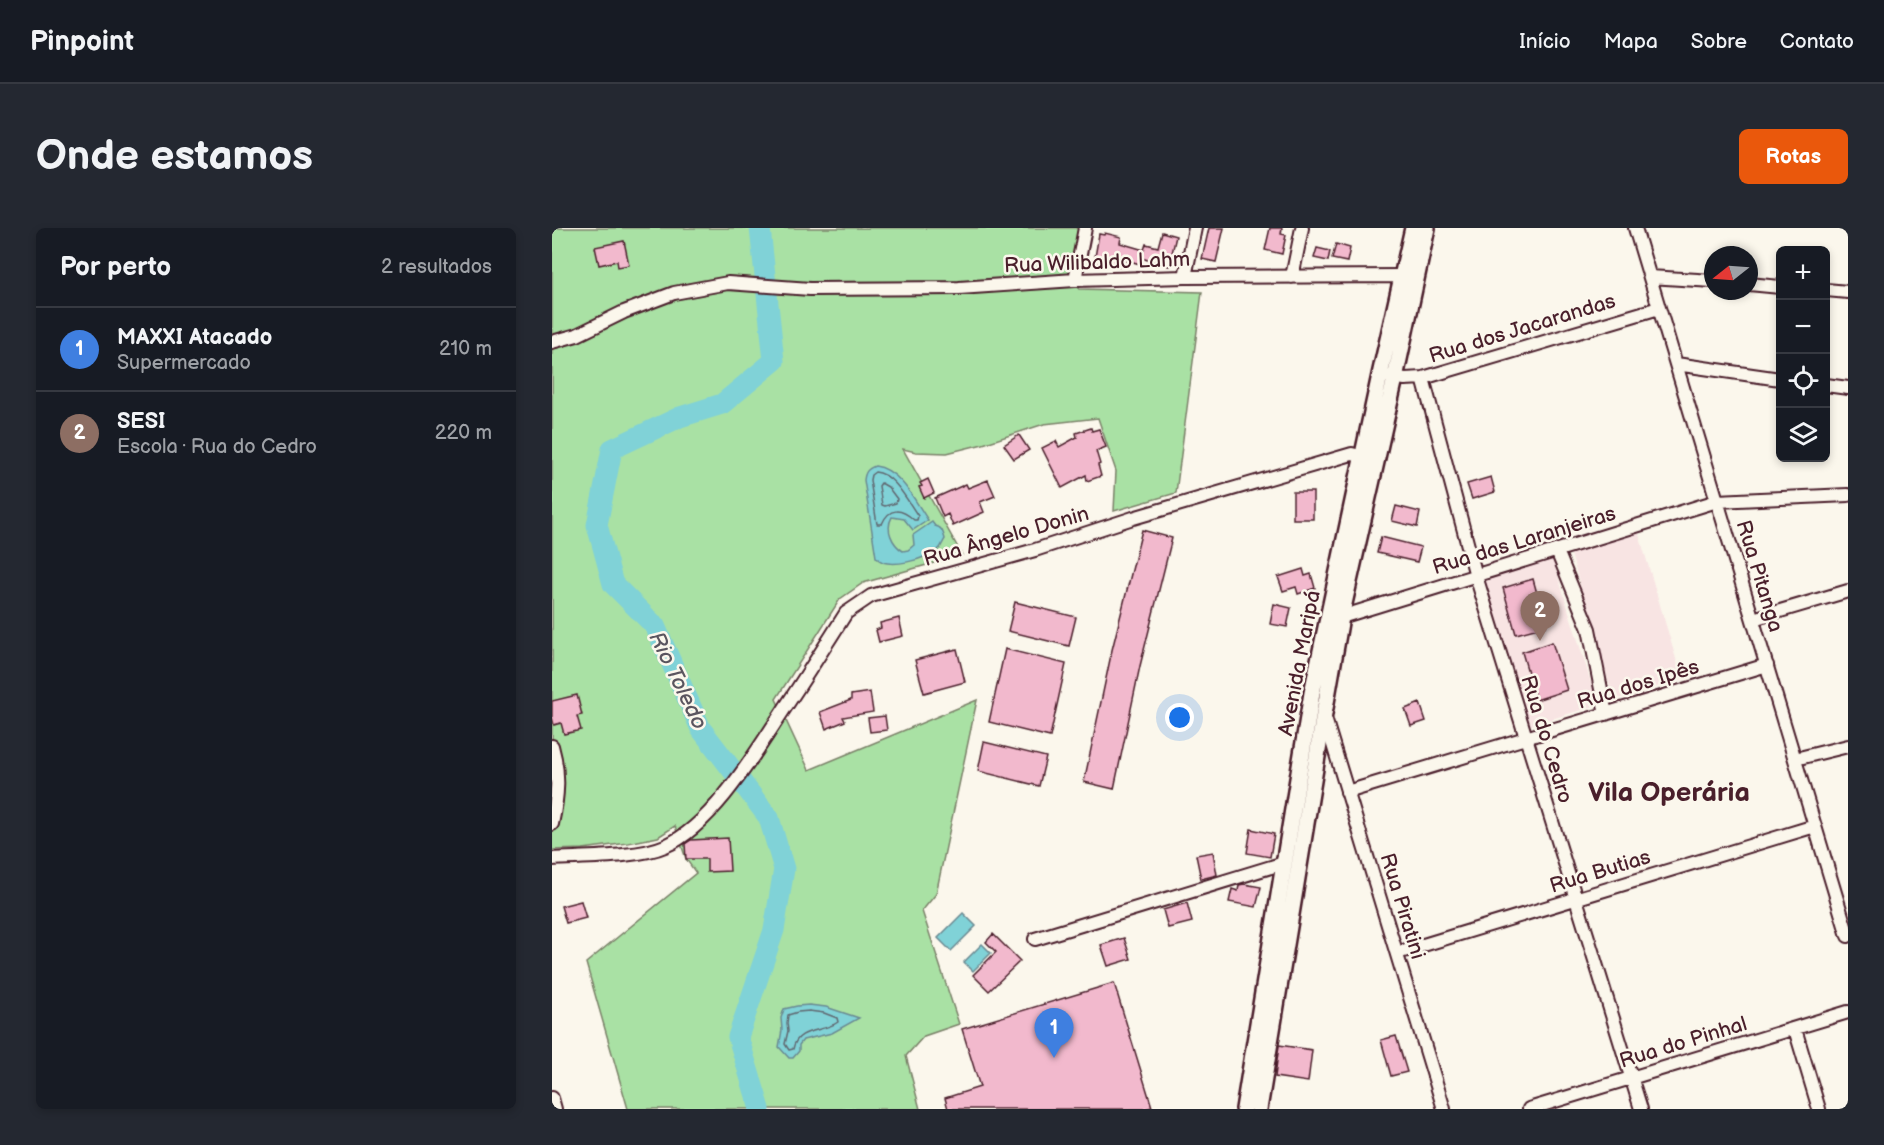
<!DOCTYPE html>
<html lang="pt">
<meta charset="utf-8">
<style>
:root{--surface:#171b24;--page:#242831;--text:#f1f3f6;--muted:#9ea1a6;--line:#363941;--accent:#ea580c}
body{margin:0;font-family:"Balsamiq Sans",sans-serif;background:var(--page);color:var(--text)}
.controls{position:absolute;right:18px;top:18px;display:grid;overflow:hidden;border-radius:9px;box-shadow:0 3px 9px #0003}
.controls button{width:54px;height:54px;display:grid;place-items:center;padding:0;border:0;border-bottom:2px solid var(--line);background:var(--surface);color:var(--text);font:30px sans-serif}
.compass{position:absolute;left:1152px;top:18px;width:54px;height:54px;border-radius:50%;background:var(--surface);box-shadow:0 3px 9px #0003;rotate:253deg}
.you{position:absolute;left:628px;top:490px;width:21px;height:21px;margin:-15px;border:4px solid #fff;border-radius:50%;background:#1a73e8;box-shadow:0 0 0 9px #1a73e833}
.badge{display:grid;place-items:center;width:39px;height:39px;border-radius:50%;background:var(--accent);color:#fff;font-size:20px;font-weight:700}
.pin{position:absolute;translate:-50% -50px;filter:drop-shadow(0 2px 3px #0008)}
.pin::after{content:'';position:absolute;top:32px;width:21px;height:18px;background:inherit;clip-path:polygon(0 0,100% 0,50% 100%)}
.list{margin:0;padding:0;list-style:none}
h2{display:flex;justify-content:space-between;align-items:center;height:78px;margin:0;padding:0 24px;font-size:26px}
h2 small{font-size:20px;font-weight:400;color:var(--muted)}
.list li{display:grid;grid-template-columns:39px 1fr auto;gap:18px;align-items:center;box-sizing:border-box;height:84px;padding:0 24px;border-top:2px solid var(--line)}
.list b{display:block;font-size:22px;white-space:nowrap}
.list p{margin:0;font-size:20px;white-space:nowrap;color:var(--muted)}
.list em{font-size:20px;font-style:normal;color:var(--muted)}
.icon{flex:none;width:33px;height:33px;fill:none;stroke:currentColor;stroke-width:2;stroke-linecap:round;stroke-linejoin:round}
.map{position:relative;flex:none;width:1296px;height:881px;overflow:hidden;border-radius:9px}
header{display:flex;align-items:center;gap:36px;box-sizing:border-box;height:84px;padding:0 30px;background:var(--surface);border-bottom:2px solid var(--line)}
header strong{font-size:28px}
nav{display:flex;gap:33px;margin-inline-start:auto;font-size:21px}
.intro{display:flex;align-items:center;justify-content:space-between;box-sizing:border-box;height:144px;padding:0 36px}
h1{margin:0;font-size:42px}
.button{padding:15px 27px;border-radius:9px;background:var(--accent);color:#fff;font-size:21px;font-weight:700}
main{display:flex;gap:36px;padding:0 36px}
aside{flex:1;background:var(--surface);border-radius:9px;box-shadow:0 3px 9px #0003}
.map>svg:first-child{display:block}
.built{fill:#f8e4e3}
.green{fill:#a9e1a4;stroke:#7a8068;stroke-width:1.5}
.water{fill:#80d2d7;stroke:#6a8a92;stroke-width:1.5}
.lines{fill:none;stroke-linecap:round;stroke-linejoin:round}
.shore{stroke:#606770;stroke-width:1.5}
.river{stroke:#80d2d7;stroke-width:21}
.building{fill:#f2b9cd;stroke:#4a1f2b;stroke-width:1.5}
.minor-casing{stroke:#4a1f2b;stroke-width:16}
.major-casing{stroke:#4a1f2b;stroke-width:20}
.minor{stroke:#fbf7ec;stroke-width:12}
.major{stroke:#fbf7ec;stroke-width:15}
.labels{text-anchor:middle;stroke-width:5;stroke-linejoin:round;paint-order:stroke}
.street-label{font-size:21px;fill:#4a1f2b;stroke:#fbf7ec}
.water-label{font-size:22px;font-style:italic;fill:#5a555f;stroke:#fbf7ec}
.district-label{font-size:27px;font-weight:bold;fill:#4a1f2b;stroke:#fbf7ec}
</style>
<header>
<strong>Pinpoint</strong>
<nav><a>Início</a><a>Mapa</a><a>Sobre</a><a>Contato</a></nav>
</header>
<div class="intro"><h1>Onde estamos</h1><a class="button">Rotas</a></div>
<main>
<aside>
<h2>Por perto<small>2 resultados</small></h2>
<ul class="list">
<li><span class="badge" style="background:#3f7fe0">1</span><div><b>MAXXI Atacado</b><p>Supermercado</p></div><em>210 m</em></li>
<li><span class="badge" style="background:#8d6e63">2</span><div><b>SESI</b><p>Escola · Rua do Cedro</p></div><em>220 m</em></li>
</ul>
</aside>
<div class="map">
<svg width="1296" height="881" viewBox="0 0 1296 881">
<rect width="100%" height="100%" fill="#fbf7ec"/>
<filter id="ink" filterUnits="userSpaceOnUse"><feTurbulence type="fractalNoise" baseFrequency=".0167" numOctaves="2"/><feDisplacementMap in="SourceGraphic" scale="12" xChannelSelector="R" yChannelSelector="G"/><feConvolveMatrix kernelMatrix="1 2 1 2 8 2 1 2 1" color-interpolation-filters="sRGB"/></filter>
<g filter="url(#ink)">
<path class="built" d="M1086 303 1130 451 1062 472 1018 323Z
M1000 329 1046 477 976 498 930 350Z"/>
<path class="green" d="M0 0H537L527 61 650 64 624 265 562 283 564 243 546 190 492 196 431 216 395 225 364 224 351 221 410 327 311 355 288 371 224 471 257 542 425 472 384 666 370 683 407 796 372 808 354 828 368 881H76L34 735 144 645 134 631 123 598 106 609 76 615 31 621 0 622Z"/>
<path class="water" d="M323 238C348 241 363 273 376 292L361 302 352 291 340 289C333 301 340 316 351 323L356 322 362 317 361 307 380 294 383 298C390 299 391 304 393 311 391 314 390 317 388 320 377 331 334 343 324 329L312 252C313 244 315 241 323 238Z
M411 685 424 698 399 723 386 710Z
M430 716 439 725 421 743 412 734Z
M257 777 274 779 307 790 280 805 251 812 247 817V823L241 830H237L227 819 230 802 229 790 232 781 245 778Z"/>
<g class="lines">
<path class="shore" d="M323 244C342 245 356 274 366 288L365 292H362C349 280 337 279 330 296H325L318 252 319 247Z
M329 255 336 259 345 271 344 275 333 278 330 277 327 258Z
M257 783 272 785 285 790 286 794C271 805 245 799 241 821L237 822 233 816 236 803 235 795 236 787 246 784Z"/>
<path class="river" d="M208 0 222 133 170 176 128 189 60 221 45 297 61 356 103 398 149 501 217 590 232 641 222 702 186 809 208 881"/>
</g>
<path class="building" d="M657 0H672L664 34 650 31Z
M718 0H730L729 6 734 7 730 26 713 22Z
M610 4 624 8 617 38 589 30 588 36 574 32 573 38 568 36 567 39 542 35 547 6 552 7 553 5 569 9 568 15 592 22 594 16 606 19Z
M72 13 77 37 66 39 65 33 47 37 43 19Z
M784 16 798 20 795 34 780 31Z
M765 20 778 23 776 33 762 30Z
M539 200 540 203 547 201 554 219 544 223 548 236 546 237 549 248 535 253 534 247 510 260 490 220 504 213 507 219 525 209 524 205Z
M467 207 477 222 462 231 452 217Z
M939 249 943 264 920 271 915 256Z
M376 251 382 265 372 270 367 259 370 258 368 255Z
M436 252 443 268 428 274 432 284 401 298 396 286 391 289 383 270 414 256 416 260Z
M741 264H761V291H741Z
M844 278 868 284 865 299 840 293Z
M590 302 620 310 588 438 562 561 532 554 560 422Z
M829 309 869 319 865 334 825 325Z
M751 341 753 348 759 346 763 360 746 366 744 359 731 363 726 349Z
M981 351 994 398 964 406 951 360Z
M463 374 524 389 517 418 456 403Z
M722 376 739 380 735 399 718 396Z
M347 390 351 408 327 414 324 402 329 400 328 395Z
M1000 414 1015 462 984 472 970 424Z
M405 421 413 454 372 465 363 432Z
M453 421 514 436 498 509 437 494Z
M318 464 321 484 291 489 293 493 274 501 268 484 299 472V467Z
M25 467 30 487 25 488 29 502 12 506 9 495 2 497 0 489V473Z
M868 475 874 493 859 498 853 481Z
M333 488 335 502 318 504 316 490Z
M432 514 494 529 487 558 426 543Z
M699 601 722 606 718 629 695 625Z
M176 610 178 643 155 644V631H134L133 616 139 612Z
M661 624 665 647 649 651 644 627Z
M692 656 709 659 704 679 677 674 680 661 686 663 687 657Z
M29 673 34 690 14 695 9 678Z
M635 675 640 694 616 700 611 682Z
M441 706 468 733 437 763 421 747 444 724 434 714Z
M572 710 579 731 556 738 549 717Z
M562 755 600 879 593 881H396L393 870 428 859 410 801Z
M844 808 855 844 839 848 829 812Z
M727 817 760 822 756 854 723 849Z"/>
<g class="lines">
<g class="minor-casing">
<path id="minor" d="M1083 0 1296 708
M633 49 643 0
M740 49 750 0
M1098 49 1161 53
M523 52 533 0
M1197 56 1228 59
M1274 62 1296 64
M0 114 25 107 72 84 122 65 176 55 258 61 407 60 523 52 633 49 851 48 858 50
M1124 136 1228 151
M834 148 853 151 871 150 1107 80
M871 150 924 348 1089 881
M1274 157 1296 160
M1005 323 1037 401 1054 486
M781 387 789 389 1165 273 1296 267
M1201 391 1296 363
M772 487 892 881
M0 518C8 546 6 568 0 596
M1243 531 1296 518
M795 564 1215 437
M0 631C31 629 86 630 113 618 158 599 201 529 227 489 250 454 272 420 294 385L319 368 483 322 581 290 800 226 817 230
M483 711 732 635
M845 725 1263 598
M1243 801 1267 881
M0 870 3 881
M977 881 1296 784"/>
</g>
<g class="major-casing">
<path id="major" d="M692 881 760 465 828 147 861 0
M707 881 772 486 789 389 843 150 875 0"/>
</g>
<use href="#minor" class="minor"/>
<use href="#major" class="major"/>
</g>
</g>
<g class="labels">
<g class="street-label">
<text transform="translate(545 34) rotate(-2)" y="7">Rua Wilibaldo Lahm</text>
<text transform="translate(970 100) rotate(-17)" y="7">Rua dos Jacarandas</text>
<text transform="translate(454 308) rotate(-16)" y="7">Rua Ângelo Donin</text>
<text transform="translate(972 312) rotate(-17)" y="7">Rua das Laranjeiras</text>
<text transform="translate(1208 348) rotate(73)" y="7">Rua Pitanga</text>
<text transform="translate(747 435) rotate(-79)" y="7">Avenida Maripá</text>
<text transform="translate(1086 456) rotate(-17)" y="7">Rua dos Ipês</text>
<text transform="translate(995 511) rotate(73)" y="7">Rua do Cedro</text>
<text transform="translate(1048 643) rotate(-17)" y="7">Rua Butias</text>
<text transform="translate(851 678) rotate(73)" y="7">Rua Piratini</text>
<text transform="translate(1131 814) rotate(-17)" y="7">Rua do Pinhal</text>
</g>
<g class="water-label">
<text transform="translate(127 452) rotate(64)" y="8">Rio Toledo</text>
</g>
<g class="district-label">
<text x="1117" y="573">Vila Operária</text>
</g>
</g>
</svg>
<div class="controls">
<button>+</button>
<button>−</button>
<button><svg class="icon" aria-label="locate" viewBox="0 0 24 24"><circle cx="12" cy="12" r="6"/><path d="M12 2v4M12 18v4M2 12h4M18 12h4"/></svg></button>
<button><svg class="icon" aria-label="layers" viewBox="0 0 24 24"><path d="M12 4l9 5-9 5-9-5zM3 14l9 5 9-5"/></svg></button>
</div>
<svg class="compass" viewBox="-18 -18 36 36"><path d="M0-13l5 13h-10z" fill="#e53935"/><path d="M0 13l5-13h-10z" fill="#9ea1a6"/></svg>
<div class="you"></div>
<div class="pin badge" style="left:502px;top:830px;background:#3f7fe0">1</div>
<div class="pin badge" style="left:988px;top:413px;background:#8d6e63">2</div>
</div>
</main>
